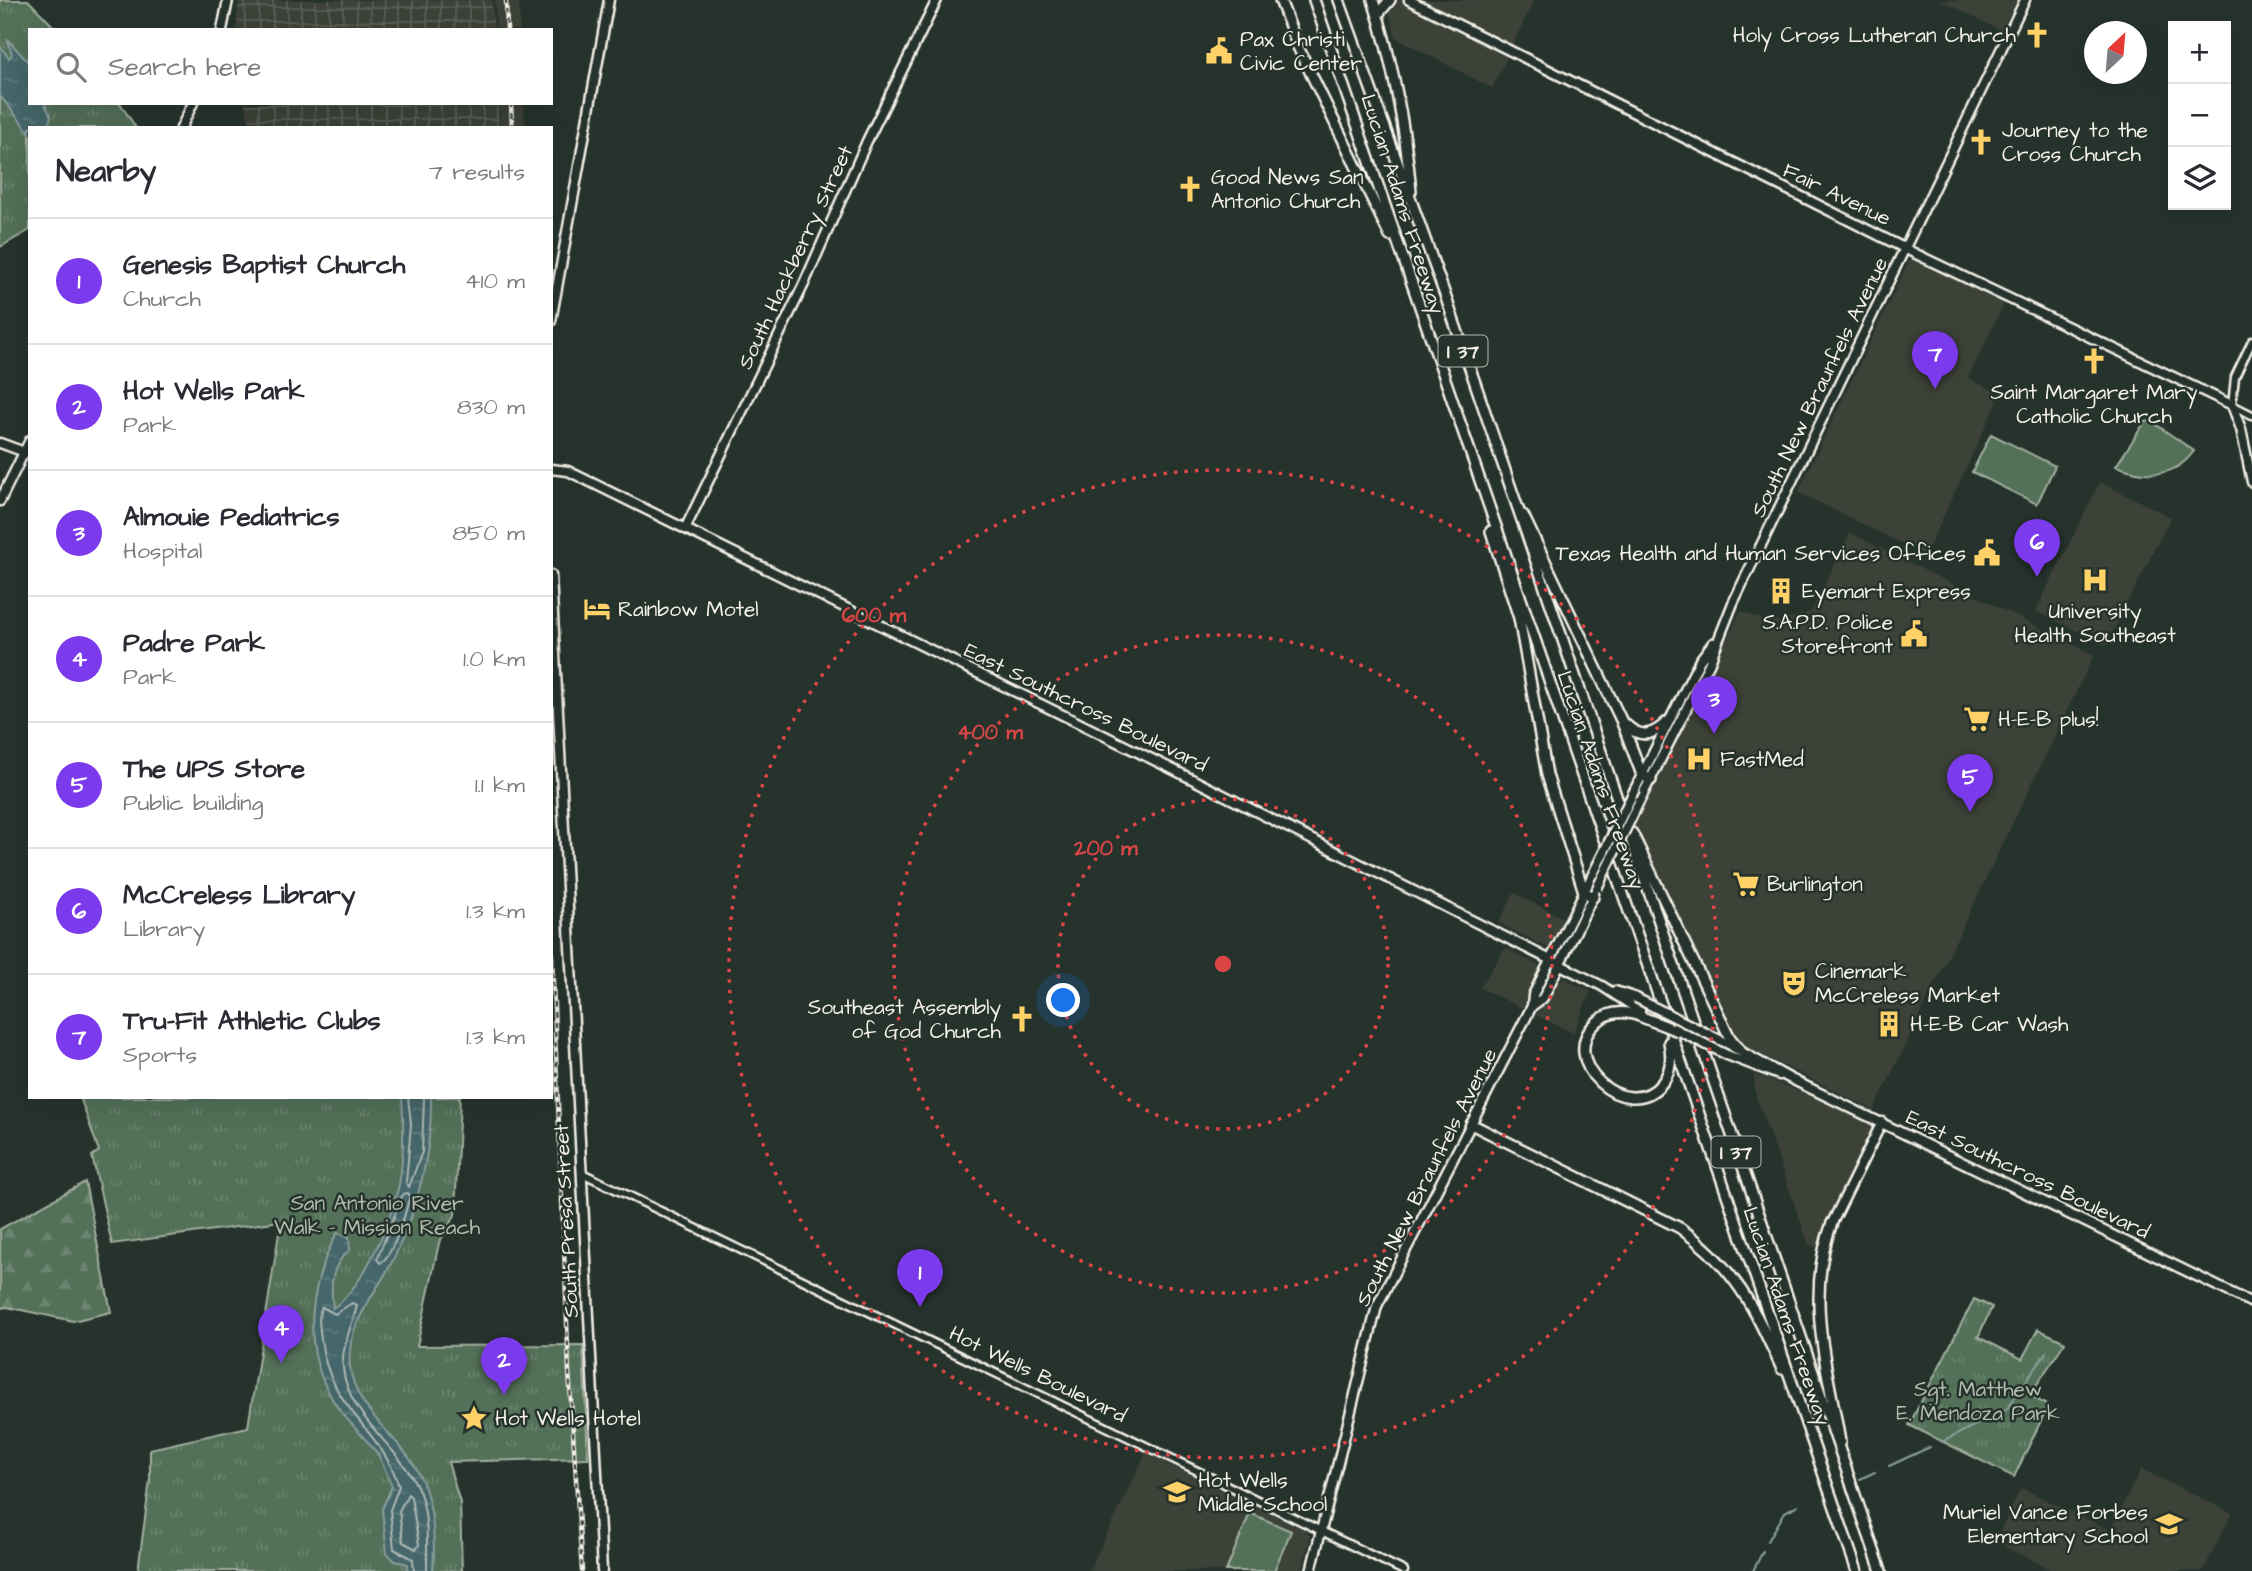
<!DOCTYPE html>
<meta charset="utf-8">
<style>
:root{--surface:#fff;--page:#f2f2f3;--text:#2b2b33;--muted:#7c7c81;--line:#e1e1e2;--accent:#7c3aed}
body{margin:0;font-family:"Architects Daughter",sans-serif;background:var(--page);color:var(--text)}
.controls{position:absolute;right:21px;top:21px;display:grid;overflow:hidden;border-radius:0px;box-shadow:0 7px 28px #0002}
.controls button{width:63px;height:63px;display:grid;place-items:center;padding:0;border:0;border-bottom:2px solid var(--line);background:var(--surface);color:var(--text);font:35px sans-serif}
.compass{position:absolute;left:2084px;top:21px;width:63px;height:63px;border-radius:50%;background:var(--surface);box-shadow:0 7px 28px #0002;rotate:26deg}
.you{position:absolute;left:1064px;top:1001px;width:24px;height:24px;margin:-18px;border:5px solid #fff;border-radius:50%;background:#1a73e8;box-shadow:0 0 0 10px #1a73e833}
.badge{display:grid;place-items:center;width:46px;height:46px;border-radius:50%;background:var(--accent);color:#fff;font-size:23px;font-weight:700}
.pin{position:absolute;translate:-50% -58px;filter:drop-shadow(0 2px 4px #0008)}
.pin::after{content:'';position:absolute;top:37px;width:24px;height:21px;background:inherit;clip-path:polygon(0 0,100% 0,50% 100%)}
.list{margin:0;padding:0;list-style:none}
h2{display:flex;justify-content:space-between;align-items:center;height:91px;margin:0;padding:0 28px;font-size:30px}
h2 small{font-size:23px;font-weight:400;color:var(--muted)}
.list li{display:grid;grid-template-columns:46px 1fr auto;gap:21px;align-items:center;box-sizing:border-box;height:126px;padding:0 28px;border-top:2px solid var(--line)}
.list b{display:block;font-size:26px;white-space:nowrap}
.list p{margin:0;font-size:23px;white-space:nowrap;color:var(--muted)}
.list em{font-size:23px;font-style:normal;color:var(--muted)}
.icon{flex:none;width:38px;height:38px;fill:none;stroke:currentColor;stroke-width:2;stroke-linecap:round;stroke-linejoin:round}
.map{position:relative;flex:none;width:2252px;height:1571px;overflow:hidden}
.search{position:absolute;background:var(--surface);box-shadow:0 7px 28px #0002;left:28px;top:28px;width:525px;height:77px;display:flex;align-items:center;gap:18px;box-sizing:border-box;padding:0 24px;border-radius:0px;color:var(--muted);font-size:26px}
.panel{position:absolute;background:var(--surface);box-shadow:0 7px 28px #0002;left:28px;top:126px;width:525px;height:973px;border-radius:0px}
.map>svg:first-child{display:block}
.built{fill:#3c4239}
.industrial{fill:url(#industrial-grid)}
.forest{fill:url(#forest-firs);stroke:#a3b0a0;stroke-width:2}
.park{fill:url(#park-tufts);stroke:#a3b0a0;stroke-width:2}
.pitch{fill:#527058;stroke:#a3b0a0;stroke-width:2}
.water{fill:url(#water-ripples);stroke:#8a9e9c;stroke-width:2}
.lines{fill:none;stroke-linecap:round;stroke-linejoin:round}
.shore{stroke:#aeb9b6;stroke-width:2}
.stream{stroke:#8a9e9c;stroke-width:2}
.minor-casing{stroke:#f4f1e8;stroke-width:11}
.major-casing{stroke:#f4f1e8;stroke-width:13}
.highway-casing{stroke:#f4f1e8;stroke-width:14}
.minor{stroke:#26332d;stroke-width:6}
.major{stroke:#26332d;stroke-width:8}
.highway{stroke:#26332d;stroke-width:9}
.rail-casing{stroke:#f4f1e8;stroke-width:4.5}
.rail{stroke:#26332d;stroke-width:2;stroke-dasharray:5;stroke-linecap:butt}
.major-bridge-casing{stroke:#f4f1e8;stroke-width:13;stroke-linecap:butt}
.highway-bridge-casing{stroke:#f4f1e8;stroke-width:14;stroke-linecap:butt}
.major-bridge{stroke:#26332d;stroke-width:8}
.highway-bridge{stroke:#26332d;stroke-width:9}
.ring{fill:none;stroke:#da4645;stroke-width:3.5;stroke-dasharray:3.5 7}
.labels{text-anchor:middle;stroke-width:5;stroke-linejoin:round;paint-order:stroke}
.shield{fill:#26332d;stroke:#b6b8b0;stroke-width:2}
.shield-label{font-size:19px;font-weight:bold;fill:#f4f1e8}
.poi-label{font-size:21px;fill:#f4f1e8;stroke:#26332d;text-anchor:start}
.street-label{font-size:21px;fill:#f4f1e8;stroke:#26332d}
.park-label{font-size:21px;fill:#b3bdae;stroke:#26332d}
.centre{fill:#da4645;stroke:#26332d;stroke-width:3.5}
.ring-label{font-size:21px;text-anchor:middle;font-weight:bold;fill:#da4645;stroke:#26332d;stroke-width:5;stroke-linejoin:round;paint-order:stroke}
</style>
<div class="map">
<svg width="2252" height="1571" viewBox="0 0 2252 1571">
<defs>
<pattern id="industrial-grid" width="8" height="8" patternUnits="userSpaceOnUse" patternTransform="scale(1.75)"><rect width="8" height="8" fill="#3c4239"/><path d="M0 4h8M4 0v8" fill="none" stroke="#595e56"/></pattern>
<pattern id="forest-firs" width="22" height="20" patternUnits="userSpaceOnUse" patternTransform="scale(1.75)"><rect width="22" height="20" fill="#527058"/><path d="M5 1l3.5 6h-7zM16 11l3.5 6h-7z" fill="#6c8570"/></pattern>
<pattern id="park-tufts" width="24" height="20" patternUnits="userSpaceOnUse" patternTransform="scale(1.75)"><rect width="24" height="20" fill="#527058"/><path d="M3 7l-1-3M5 7V3M7 7l1-3M15 17l-1-3M17 17v-4M19 17l1-3" fill="none" stroke="#6c8570"/></pattern>
<pattern id="water-ripples" width="26" height="14" patternUnits="userSpaceOnUse" patternTransform="scale(1.75)"><rect width="26" height="14" fill="#44666a"/><path d="M2 4q2-2 4 0t4 0M15 11q2-2 4 0t4 0" fill="none" stroke="#607c7f"/></pattern>
</defs>
<rect width="100%" height="100%" fill="#26332d"/>
<filter id="ink" filterUnits="userSpaceOnUse"><feTurbulence type="fractalNoise" baseFrequency=".0143" numOctaves="2"/><feDisplacementMap in="SourceGraphic" scale="14" xChannelSelector="R" yChannelSelector="G"/><feConvolveMatrix kernelMatrix="1 2 1 2 8 2 1 2 1" color-interpolation-filters="sRGB"/></filter>
<g filter="url(#ink)">
<path class="built" d="M495 0H519L520 30H496Z
M1386 0H1534L1492 88 1396 38Z
M1941 0H2017L2001 31Z
M499 103H524L525 128H500Z
M1911 257 2005 302 1968 378 2001 394 1925 555 1798 492Z
M2100 482 2171 517 2106 645 2036 611Z
M1850 533 2094 655 1874 1110 1738 1043 1634 824 1741 611 1764 620 1780 621 1811 612Z
M1514 893 1563 918 1550 949 1499 923Z
M1505 948 1538 965 1540 970 1522 1008 1480 988Z
M1565 979 1591 991 1573 1033 1536 1015 1557 982Z
M1754 1074 1824 1101 1873 1126 1822 1233 1818 1248 1809 1245 1755 1093Z
M1146 1453 1307 1531 1310 1537 1302 1571H1089Z
M2141 1469 2232 1513 2203 1571H2055L1995 1542 2021 1488 2110 1530Z"/>
<path class="industrial" d="M239 0H492L494 30H236Z
M245 103H498L499 128H251Z"/>
<path class="forest" d="M85 1182 111 1312 73 1321 7 1307 0 1308V1229Z"/>
<path class="park" d="M0 0H28L57 30H30V103H120L136 128H30V230L0 247Z
M80 1097H460L455 1215 439 1243 417 1346 583 1345 588 1458 448 1462 460 1503 462 1571H138L150 1480V1449L248 1427 281 1221 112 1244 92 1156 99 1151Z
M1974 1299 1992 1307 1978 1337 2022 1359 2038 1329 2065 1342 2030 1395 2048 1406 2014 1477 1909 1425Z"/>
<path class="pitch" d="M2151 421 2194 451C2174 479 2146 477 2116 466L2145 422Z
M1991 434 2055 466 2037 504 1972 472Z
M1250 1513 1291 1531 1274 1571H1226Z"/>
<path class="water" d="M7 39 30 64V103H44L51 116 49 124 53 128H30V133L0 96V46L9 58 12 54Z
M402 1097H431C432 1153 418 1206 395 1256 378 1292 345 1324 350 1367 354 1405 389 1430 410 1459 433 1491 436 1533 433 1571H407L408 1564 395 1561 387 1553 382 1509 392 1486C387 1475 383 1462 376 1452 361 1432 340 1416 329 1393 301 1341 311 1282 337 1233L349 1237 350 1250C331 1264 330 1285 333 1308 364 1287 391 1221 399 1185 404 1156 404 1126 402 1097Z"/>
<g class="lines">
<path class="shore" d="M408 1097 411 1124 406 1183 409 1187 422 1152 424 1097
M408 1193 410 1196C406 1212 393 1257 380 1263L377 1259 403 1194Z
M408 1494 411 1497 419 1545 416 1549 403 1542 399 1511Z
M414 1571 413 1559 394 1549 390 1510 399 1486C380 1426 329 1410 321 1339 320 1329 317 1316 322 1307L335 1314 352 1303 357 1305C353 1326 341 1344 343 1368 347 1415 397 1445 417 1486 429 1511 427 1543 427 1571"/>
<path class="stream" d="M1942 1442 2007 1409 2046 1352
M1889 1466 1930 1447
M1860 1479 1875 1472
M1768 1541 1785 1512 1798 1505
M1753 1571 1763 1551"/>
<g class="minor-casing">
<path id="minor" d="M2252 341 2235 377 2232 405 2252 415
M582 1173 1404 1571"/>
</g>
<g class="major-casing">
<path id="major" d="M1409 0 1916 254 2232 405 2241 429 2252 482
M222 30 228 0
M181 128 193 103
M551 321 609 0
M0 443 30 454
M551 469 568 471 1168 767 1602 986 1640 1011
M0 501 30 440
M685 529 804 284 867 141 937 0
M551 575 602 1571
M1635 789 1700 660 1713 643
M1639 802 1709 664 1733 603 2025 0
M1615 991 1636 998
M1532 1006 1543 998 1594 894
M1722 1041 1789 1078 2252 1303
M1727 1055 1779 1075
M1832 1223 1882 1122
M1311 1571 1377 1306 1532 1006 1533 995 1593 874"/>
</g>
<g class="highway-casing">
<path id="highway" d="M1280 0 1298 47 1390 236
M1314 0 1857 1571
M1339 0 1445 295 1881 1571
M1373 0C1393 63 1405 126 1411 191
M1378 14 1390 0
M1523 515 1621 720 1642 775 1651 780
M1491 531 1519 618 1547 775 1584 892 1593 897
M1625 724C1640 739 1653 736 1667 722
M1632 833 1730 1038 1740 1050
M1642 1017C1627 1011 1611 1009 1597 1022 1554 1060 1627 1126 1662 1083 1672 1071 1672 1056 1669 1042
M1471 1124 1680 1228C1736 1268 1754 1308 1782 1369
M1832 1223C1804 1297 1828 1368 1840 1442"/>
</g>
<use href="#minor" class="minor"/>
<use href="#major" class="major"/>
<use href="#highway" class="highway"/>
<g class="rail-casing">
<path id="rail" d="M506 0 507 30
M511 103 512 128
M551 932 569 1371 582 1571"/>
</g>
<use href="#rail" class="rail"/>
<g class="major-bridge-casing">
<path id="major-bridge" d="M1593 874 1635 789
M1597 888 1639 802
M1636 998 1722 1041
M1673 1028 1727 1055"/>
</g>
<g class="highway-bridge-casing">
<path id="highway-bridge" d="M1642 1017 1678 1031"/>
</g>
<use href="#major-bridge" class="major-bridge"/>
<use href="#highway-bridge" class="highway-bridge"/>
</g>
</g>
<g class="ring">
<circle cx="1223" cy="964" r="165"/>
<circle cx="1223" cy="964" r="329"/>
<circle cx="1223" cy="964" r="494"/>
</g>
<defs>
<g id="church-bare" transform="scale(2.1)"><path d="M-1.2-6h2.4v3.5h3.3v2.4h-3.3V6h-2.4V-.1h-3.3v-2.4h3.3Z" fill="#ffd166" stroke="#26332d" stroke-width="2.5" paint-order="stroke"/></g>
<g id="civic-bare" transform="scale(2.1)"><path d="M-.6-6.5H3V-4.5H.6V-3L4-1V1h2V6H-6V1h2V-1L-.6-3ZM-1.2 2.5V6h2.4V2.5Z" fill="#ffd166" stroke="#26332d" stroke-width="2.5" paint-order="stroke"/></g>
<g id="hospital-bare" transform="scale(2.1)"><path d="M-5-5h3v3.5h4V-5h3V5h-3V1.5h-4V5h-3Z" fill="#ffd166" stroke="#26332d" stroke-width="2.5" paint-order="stroke"/></g>
<g id="building-bare" transform="scale(2.1)"><path d="M-4-6H4V6H1V3H-1V6H-4ZM-2.5-4.3h1.7v1.8h-1.7ZM.8-4.3h1.7v1.8H.8ZM-2.5-1h1.7V.8h-1.7ZM.8-1h1.7V.8H.8Z" fill="#ffd166" stroke="#26332d" stroke-width="2.5" paint-order="stroke"/></g>
<g id="hotel-bare" transform="scale(2.1)"><path d="M-6-4.5h1.5V1H6V5H4.5V3h-9V5H-6ZM-4 0a1.8 1.8 0 1 1 3.6 0ZM.5 0V-2.5h3Q6-2.5 6 0Z" fill="#ffd166" stroke="#26332d" stroke-width="2.5" paint-order="stroke"/></g>
<g id="supermarket-bare" transform="scale(2.1)"><path d="M-6-5.5h2.5l.6 2H6L4.5 2H-2.5L-4.4-4H-6ZM-1.5 3.2a1.3 1.3 0 1 0 .1 0ZM3 3.2a1.3 1.3 0 1 0 .1 0Z" fill="#ffd166" stroke="#26332d" stroke-width="2.5" paint-order="stroke"/></g>
<g id="theatre-bare" transform="scale(2.1)"><path d="M-5-5.5Q0-4 5-5.5V0Q5 5 0 6Q-5 5-5 0ZM-3.3-2.5H-1v1.5H-3.3ZM1-2.5H3.3v1.5H1ZM-2.8 1Q0 5.5 2.8 1Z" fill="#ffd166" stroke="#26332d" stroke-width="2.5" paint-order="stroke"/></g>
<g id="sight-bare" transform="scale(2.1)"><path d="M0-6L1.8-2.2L6-1.7L2.9 1.2L3.7 5.4L0 3.3L-3.7 5.4L-2.9 1.2L-6-1.7L-1.8-2.2Z" fill="#ffd166" stroke="#26332d" stroke-width="2.5" paint-order="stroke"/></g>
<g id="school-bare" transform="scale(2.1)"><path d="M0-5L7-2L0 1L-7-2ZM-4 1L0 2.5L4 1V4Q0 6-4 4Z" fill="#ffd166" stroke="#26332d" stroke-width="2.5" paint-order="stroke"/></g>
</defs>
<g fill-rule="evenodd">
<use href="#church-bare" x="2037" y="35"/>
<use href="#civic-bare" x="1219" y="51"/>
<use href="#church-bare" x="1981" y="142"/>
<use href="#church-bare" x="1190" y="189"/>
<use href="#church-bare" x="2094" y="361"/>
<use href="#civic-bare" x="1987" y="553"/>
<use href="#hospital-bare" x="2095" y="580"/>
<use href="#building-bare" x="1781" y="591"/>
<use href="#hotel-bare" x="597" y="609"/>
<use href="#civic-bare" x="1914" y="634"/>
<use href="#supermarket-bare" x="1977" y="719"/>
<use href="#hospital-bare" x="1699" y="759"/>
<use href="#supermarket-bare" x="1746" y="884"/>
<use href="#theatre-bare" x="1794" y="983"/>
<use href="#church-bare" x="1022" y="1019"/>
<use href="#building-bare" x="1889" y="1024"/>
<use href="#sight-bare" x="474" y="1418"/>
<use href="#school-bare" x="1177" y="1492"/>
<use href="#school-bare" x="2169" y="1524"/>
</g>
<g class="labels">
<g class="shield">
<rect x="1438.5" y="335.5" width="49" height="31" rx="5"/>
<rect x="1711.5" y="1136.5" width="49" height="31" rx="5"/>
</g>
<g class="shield-label">
<text x="1463" y="358">I 37</text>
<text x="1736" y="1159">I 37</text>
</g>
<g class="poi-label">
<text x="2016" y="42" text-anchor="end">Holy Cross Lutheran Church</text>
<text x="1240" y="46">Pax Christi<tspan x="1240" dy="24">Civic Center</tspan></text>
<text x="2002" y="137">Journey to the<tspan x="2002" dy="24">Cross Church</tspan></text>
<text x="1211" y="184">Good News San<tspan x="1211" dy="24">Antonio Church</tspan></text>
<text x="2094" y="399" text-anchor="middle">Saint Margaret Mary<tspan x="2094" dy="24">Catholic Church</tspan></text>
<text x="1966" y="560" text-anchor="end">Texas Health and Human Services Offices</text>
<text x="1802" y="598">Eyemart Express</text>
<text x="618" y="616">Rainbow Motel</text>
<text x="2095" y="618" text-anchor="middle">University<tspan x="2095" dy="24">Health Southeast</tspan></text>
<text x="1893" y="629" text-anchor="end">S.A.P.D. Police<tspan x="1893" dy="24">Storefront</tspan></text>
<text x="1998" y="726">H-E-B plus!</text>
<text x="1720" y="766">FastMed</text>
<text x="1767" y="891">Burlington</text>
<text x="1815" y="978">Cinemark<tspan x="1815" dy="24">McCreless Market</tspan></text>
<text x="1001" y="1014" text-anchor="end">Southeast Assembly<tspan x="1001" dy="24">of God Church</tspan></text>
<text x="1910" y="1031">H-E-B Car Wash</text>
<text x="495" y="1425">Hot Wells Hotel</text>
<text x="1198" y="1487">Hot Wells<tspan x="1198" dy="24">Middle School</tspan></text>
<text x="2148" y="1519" text-anchor="end">Muriel Vance Forbes<tspan x="2148" dy="24">Elementary School</tspan></text>
</g>
<g class="street-label">
<text transform="translate(1837 194) rotate(26)" y="7">Fair Avenue</text>
<text transform="translate(1403 204) rotate(72)" y="7">Lucian Adams Freeway</text>
<text transform="translate(795 257) rotate(-65)" y="7">South Hackberry Street</text>
<text transform="translate(1819 387) rotate(-64)" y="7">South New Braunfels Avenue</text>
<text transform="translate(1086 707) rotate(26)" y="7">East Southcross Boulevard</text>
<text transform="translate(1601 780) rotate(71)" y="7">Lucian Adams Freeway</text>
<text transform="translate(2028 1174) rotate(26)" y="7">East Southcross Boulevard</text>
<text transform="translate(1426 1177) rotate(-63)" y="7">South New Braunfels Avenue</text>
<text transform="translate(566 1221) rotate(-93)" y="7">South Presa Street</text>
<text transform="translate(1787 1316) rotate(71)" y="7">Lucian Adams Freeway</text>
<text transform="translate(1038 1374) rotate(26)" y="7">Hot Wells Boulevard</text>
</g>
<g class="park-label">
<text x="377" y="1210">San Antonio River<tspan x="377" dy="24">Walk - Mission Reach</tspan></text>
<text x="1978" y="1396">Sgt. Matthew<tspan x="1978" dy="24">E. Mendoza Park</tspan></text>
</g>
</g>
<circle cx="1223" cy="964" r="10" class="centre"/>
<g class="ring-label">
<text x="874" y="622">600 m</text>
<text x="990" y="739">400 m</text>
<text x="1106" y="855">200 m</text>
</g>
</svg>
<div class="controls">
<button>+</button>
<button>−</button>
<button><svg class="icon" aria-label="layers" viewBox="0 0 24 24"><path d="M12 4l9 5-9 5-9-5zM3 14l9 5 9-5"/></svg></button>
</div>
<svg class="compass" viewBox="-18 -18 36 36"><path d="M0-13l5 13h-10z" fill="#e53935"/><path d="M0 13l5-13h-10z" fill="#7c7c81"/></svg>
<div class="you"></div>
<div class="pin badge" style="left:920px;top:1307px">1</div>
<div class="pin badge" style="left:504px;top:1395px">2</div>
<div class="pin badge" style="left:1714px;top:734px">3</div>
<div class="pin badge" style="left:281px;top:1363px">4</div>
<div class="pin badge" style="left:1970px;top:812px">5</div>
<div class="pin badge" style="left:2037px;top:577px">6</div>
<div class="pin badge" style="left:1935px;top:389px">7</div>
<div class="search"><svg class="icon" aria-label="search" viewBox="0 0 24 24"><circle cx="10" cy="10" r="6"/><path d="M15 15l6 6"/></svg>Search here</div>
<section class="panel">
<h2>Nearby<small>7 results</small></h2>
<ul class="list">
<li><span class="badge">1</span><div><b>Genesis Baptist Church</b><p>Church</p></div><em>410 m</em></li>
<li><span class="badge">2</span><div><b>Hot Wells Park</b><p>Park</p></div><em>830 m</em></li>
<li><span class="badge">3</span><div><b>Almouie Pediatrics</b><p>Hospital</p></div><em>850 m</em></li>
<li><span class="badge">4</span><div><b>Padre Park</b><p>Park</p></div><em>1.0 km</em></li>
<li><span class="badge">5</span><div><b>The UPS Store</b><p>Public building</p></div><em>1.1 km</em></li>
<li><span class="badge">6</span><div><b>McCreless Library</b><p>Library</p></div><em>1.3 km</em></li>
<li><span class="badge">7</span><div><b>Tru-Fit Athletic Clubs</b><p>Sports</p></div><em>1.3 km</em></li>
</ul>
</section>
</div>
